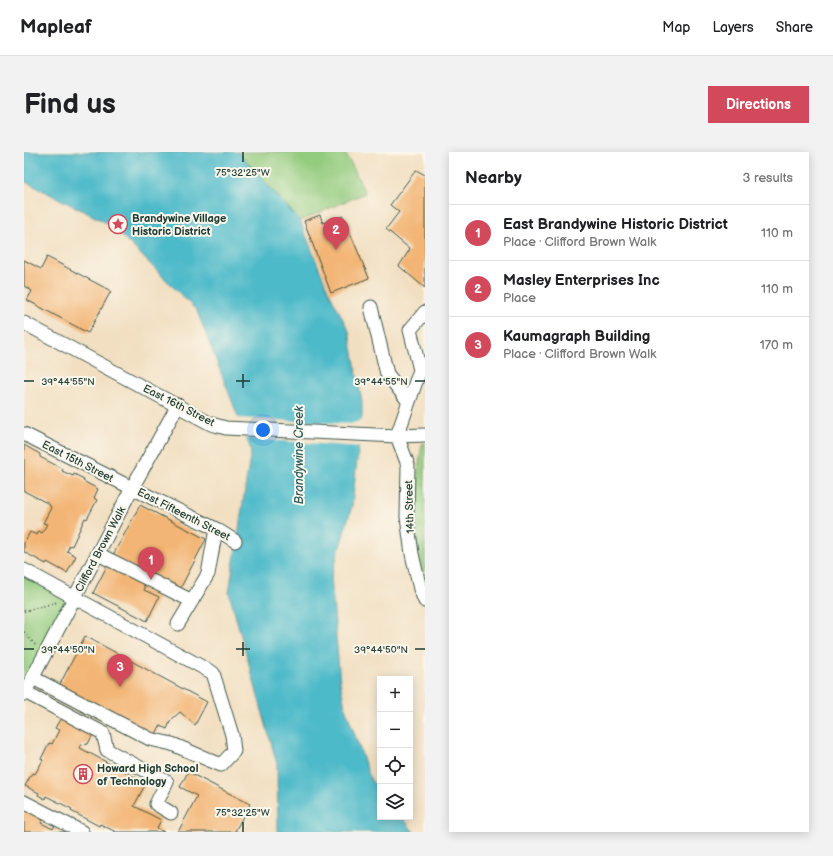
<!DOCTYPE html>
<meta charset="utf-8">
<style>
:root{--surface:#fff;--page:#f2f2f2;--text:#202124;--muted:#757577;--line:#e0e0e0;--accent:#d1495b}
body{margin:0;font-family:"Balsamiq Sans",sans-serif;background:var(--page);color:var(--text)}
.controls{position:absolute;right:12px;bottom:12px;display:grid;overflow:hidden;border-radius:0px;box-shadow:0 2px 10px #0003}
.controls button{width:36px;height:36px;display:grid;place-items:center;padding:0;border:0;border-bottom:1px solid var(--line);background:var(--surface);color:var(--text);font:20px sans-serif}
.you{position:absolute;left:239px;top:278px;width:14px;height:14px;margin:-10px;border:3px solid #fff;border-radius:50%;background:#1a73e8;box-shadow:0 0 0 6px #1a73e833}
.badge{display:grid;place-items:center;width:26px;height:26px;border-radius:50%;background:var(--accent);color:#fff;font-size:13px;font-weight:700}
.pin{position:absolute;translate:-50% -33px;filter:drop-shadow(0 1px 2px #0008)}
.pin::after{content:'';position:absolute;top:21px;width:14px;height:12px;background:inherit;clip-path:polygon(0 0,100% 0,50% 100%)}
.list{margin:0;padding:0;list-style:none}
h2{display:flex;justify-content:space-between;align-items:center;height:52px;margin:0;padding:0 16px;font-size:17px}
h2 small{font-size:13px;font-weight:400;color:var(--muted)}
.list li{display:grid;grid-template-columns:26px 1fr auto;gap:12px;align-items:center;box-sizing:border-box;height:56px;padding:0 16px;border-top:1px solid var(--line)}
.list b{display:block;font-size:15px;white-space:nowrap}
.list p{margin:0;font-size:13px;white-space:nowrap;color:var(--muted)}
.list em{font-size:13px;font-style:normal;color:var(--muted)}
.icon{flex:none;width:22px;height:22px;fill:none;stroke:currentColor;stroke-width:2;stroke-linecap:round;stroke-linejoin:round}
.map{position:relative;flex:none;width:401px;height:680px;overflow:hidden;border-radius:0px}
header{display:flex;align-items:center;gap:24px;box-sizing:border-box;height:56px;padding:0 20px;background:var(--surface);border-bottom:1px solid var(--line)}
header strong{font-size:19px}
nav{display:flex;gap:22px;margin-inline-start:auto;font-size:14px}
.intro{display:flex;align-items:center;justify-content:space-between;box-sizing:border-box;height:96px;padding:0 24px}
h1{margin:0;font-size:28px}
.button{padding:10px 18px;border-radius:0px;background:var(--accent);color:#fff;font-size:14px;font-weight:700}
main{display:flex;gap:24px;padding:0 24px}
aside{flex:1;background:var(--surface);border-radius:0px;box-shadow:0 2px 10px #0003}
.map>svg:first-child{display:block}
.green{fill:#94cc7f;stroke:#5a845a}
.water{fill:#4ebac9;stroke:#367c7e}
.pier{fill:#f2dfc1}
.building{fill:#f3b574}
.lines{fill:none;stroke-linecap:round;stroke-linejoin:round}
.minor-casing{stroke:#3f5549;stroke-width:15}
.path{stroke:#3f5549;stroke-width:2;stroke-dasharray:1 3;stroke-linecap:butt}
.minor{stroke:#fff;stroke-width:13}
.ticks{fill:none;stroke:#1f3d34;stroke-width:1.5}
.labels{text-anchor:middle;stroke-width:4;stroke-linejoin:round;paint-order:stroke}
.poi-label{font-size:11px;font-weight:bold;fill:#1f3d34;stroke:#fbf7ec;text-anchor:start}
.street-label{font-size:11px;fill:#1f3d34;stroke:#fbf7ec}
.water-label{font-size:12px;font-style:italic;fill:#2b5c59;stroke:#fbf7ec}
.ticks-label{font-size:10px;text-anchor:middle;fill:#1f3d34;stroke:#fbf7ec;stroke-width:4;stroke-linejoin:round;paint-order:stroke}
</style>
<header>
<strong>Mapleaf</strong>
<nav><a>Map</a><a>Layers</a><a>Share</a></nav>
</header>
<div class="intro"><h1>Find us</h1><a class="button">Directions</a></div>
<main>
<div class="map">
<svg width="401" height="680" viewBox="0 0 401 680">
<rect width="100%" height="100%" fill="#fbf7ec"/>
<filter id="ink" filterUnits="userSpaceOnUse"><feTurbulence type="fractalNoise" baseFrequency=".025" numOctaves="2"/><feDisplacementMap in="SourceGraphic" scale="8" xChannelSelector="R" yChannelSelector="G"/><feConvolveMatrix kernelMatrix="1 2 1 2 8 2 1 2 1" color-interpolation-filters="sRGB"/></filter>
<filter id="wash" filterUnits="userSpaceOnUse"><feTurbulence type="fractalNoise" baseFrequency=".012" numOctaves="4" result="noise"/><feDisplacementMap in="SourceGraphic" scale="16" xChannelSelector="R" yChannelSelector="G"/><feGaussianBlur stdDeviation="0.9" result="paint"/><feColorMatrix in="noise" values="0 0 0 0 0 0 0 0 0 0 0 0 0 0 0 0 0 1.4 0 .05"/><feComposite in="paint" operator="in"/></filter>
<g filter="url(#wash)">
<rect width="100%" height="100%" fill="#f2dfc1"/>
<path class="green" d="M214 0H320L328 13 341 41 276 69Z
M401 291V438L388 362 398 292Z
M0 418 51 446 0 533Z"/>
<path class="water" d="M0 0H214L276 69 305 140 325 179 338 250V263L328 354 307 425 316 530 321 555 347 628 356 638V665H378L390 680H254L253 612 205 441 227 298 173 159 87 73 0 29Z"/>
<path class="pier" d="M212 266 326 272 339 268 336 295 220 286Z"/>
<g id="blocks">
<path class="building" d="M392 18 401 23V136L375 114 386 97 362 77 375 60 366 53Z
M296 63 299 71 319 64 345 126 307 141 280 69Z
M23 105 87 139 64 181 3 148 8 139 0 134V108L17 117Z
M0 293 16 302V305L39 317 38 319 49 324 50 322 60 327 59 329 74 337 70 346 73 348 63 367 61 366 48 394 46 393 43 399 52 404 43 421 23 410 22 412 0 400V391L6 380 13 383 15 379 18 381 23 372 19 371 27 356 25 352 0 339Z
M116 353 182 387 155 439 88 405Z
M85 410 120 430V438L135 445 123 469 69 441Z
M61 484 183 550 171 573 156 560 147 568 143 577 136 574 131 584 35 534Z
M38 564 70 580 64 592 57 593 56 596 122 631 110 654 137 668 133 676 140 680H92L76 672 75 674 47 659 48 657 22 644 21 647 14 643 15 641 1 634 8 621 11 622 19 608 17 607 25 591 28 592 35 578 31 576Z
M164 620 226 652 211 679 214 680H154L173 644 156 635Z
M2 658 19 667 17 671 29 677 31 673 43 680H0V662Z"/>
</g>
</g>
<g filter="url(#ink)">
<use href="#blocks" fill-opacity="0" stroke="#3f5549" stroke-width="1"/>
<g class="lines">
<g class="minor-casing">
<path id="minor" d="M347 155 363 222 385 250
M0 171 187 272 202 276 373 284 401 283
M396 218 386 178 401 160
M0 282 108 336 192 377 211 389
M373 284 384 313 383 365 388 402 396 437 401 449
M373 284 396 218 401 212
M74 402 168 449
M0 418 189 521 208 583 210 599 197 613 148 592 126 587 9 526
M154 472 184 422 192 377
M1 540 79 581 83 598 143 630 132 652 147 661
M0 542 108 336 154 253
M0 650 58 680"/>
</g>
<path class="path" d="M0 459 34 450
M0 480 12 494"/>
<use href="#minor" class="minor"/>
</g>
</g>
<path class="ticks" d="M219 0V10M219 222V236M0 229H10M212 229H226M391 229H401M219 490V504M0 497H10M212 497H226M391 497H401M219 670V680"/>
<defs>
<g id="sight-ring" transform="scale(1)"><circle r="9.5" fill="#fbf7ec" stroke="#d1495b" stroke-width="1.5"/><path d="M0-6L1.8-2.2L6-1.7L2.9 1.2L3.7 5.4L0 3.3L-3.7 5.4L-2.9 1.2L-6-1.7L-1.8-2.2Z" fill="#d1495b"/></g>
<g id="building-ring" transform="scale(1)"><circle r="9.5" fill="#fbf7ec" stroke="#d1495b" stroke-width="1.5"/><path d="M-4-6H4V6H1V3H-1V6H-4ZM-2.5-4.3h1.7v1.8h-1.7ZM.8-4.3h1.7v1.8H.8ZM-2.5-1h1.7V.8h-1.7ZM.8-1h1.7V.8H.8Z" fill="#d1495b"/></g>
</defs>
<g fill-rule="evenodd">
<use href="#sight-ring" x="94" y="72"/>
<use href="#building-ring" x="59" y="622"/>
</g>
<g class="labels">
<g class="poi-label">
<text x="108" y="70">Brandywine Village<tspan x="108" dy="13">Historic District</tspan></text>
<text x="73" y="620">Howard High School<tspan x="73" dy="13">of Technology</tspan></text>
</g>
<g class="street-label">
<text transform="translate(155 253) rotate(27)" y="4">East 16th Street</text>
<text transform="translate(54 309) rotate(27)" y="4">East 15th Street</text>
<text transform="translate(385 355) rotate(-92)" y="4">14th Street</text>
<text transform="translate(160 362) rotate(27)" y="4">East Fifteenth Street</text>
<text transform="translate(76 397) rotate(-62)" y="4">Clifford Brown Walk</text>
</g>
<g class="water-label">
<text transform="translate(275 303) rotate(-90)" y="4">Brandywine Creek</text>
</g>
</g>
<g class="ticks-label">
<text x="219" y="24">75°32'25"W</text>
<text x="44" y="233">39°44'55"N</text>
<text x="357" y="233">39°44'55"N</text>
<text x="44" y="501">39°44'50"N</text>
<text x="357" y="501">39°44'50"N</text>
<text x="219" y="664">75°32'25"W</text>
</g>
</svg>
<div class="controls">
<button>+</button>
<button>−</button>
<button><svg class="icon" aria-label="locate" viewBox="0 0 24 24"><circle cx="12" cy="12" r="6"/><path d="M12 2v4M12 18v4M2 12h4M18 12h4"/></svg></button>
<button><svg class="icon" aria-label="layers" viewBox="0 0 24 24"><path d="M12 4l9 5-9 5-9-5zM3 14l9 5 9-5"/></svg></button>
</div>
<div class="you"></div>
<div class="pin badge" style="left:127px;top:428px">1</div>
<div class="pin badge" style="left:312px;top:98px">2</div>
<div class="pin badge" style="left:96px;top:535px">3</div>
</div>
<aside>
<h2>Nearby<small>3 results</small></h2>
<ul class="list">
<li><span class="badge">1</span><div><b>East Brandywine Historic District</b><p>Place · Clifford Brown Walk</p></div><em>110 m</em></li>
<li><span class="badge">2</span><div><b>Masley Enterprises Inc</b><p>Place</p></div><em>110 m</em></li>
<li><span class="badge">3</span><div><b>Kaumagraph Building</b><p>Place · Clifford Brown Walk</p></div><em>170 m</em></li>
</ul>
</aside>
</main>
